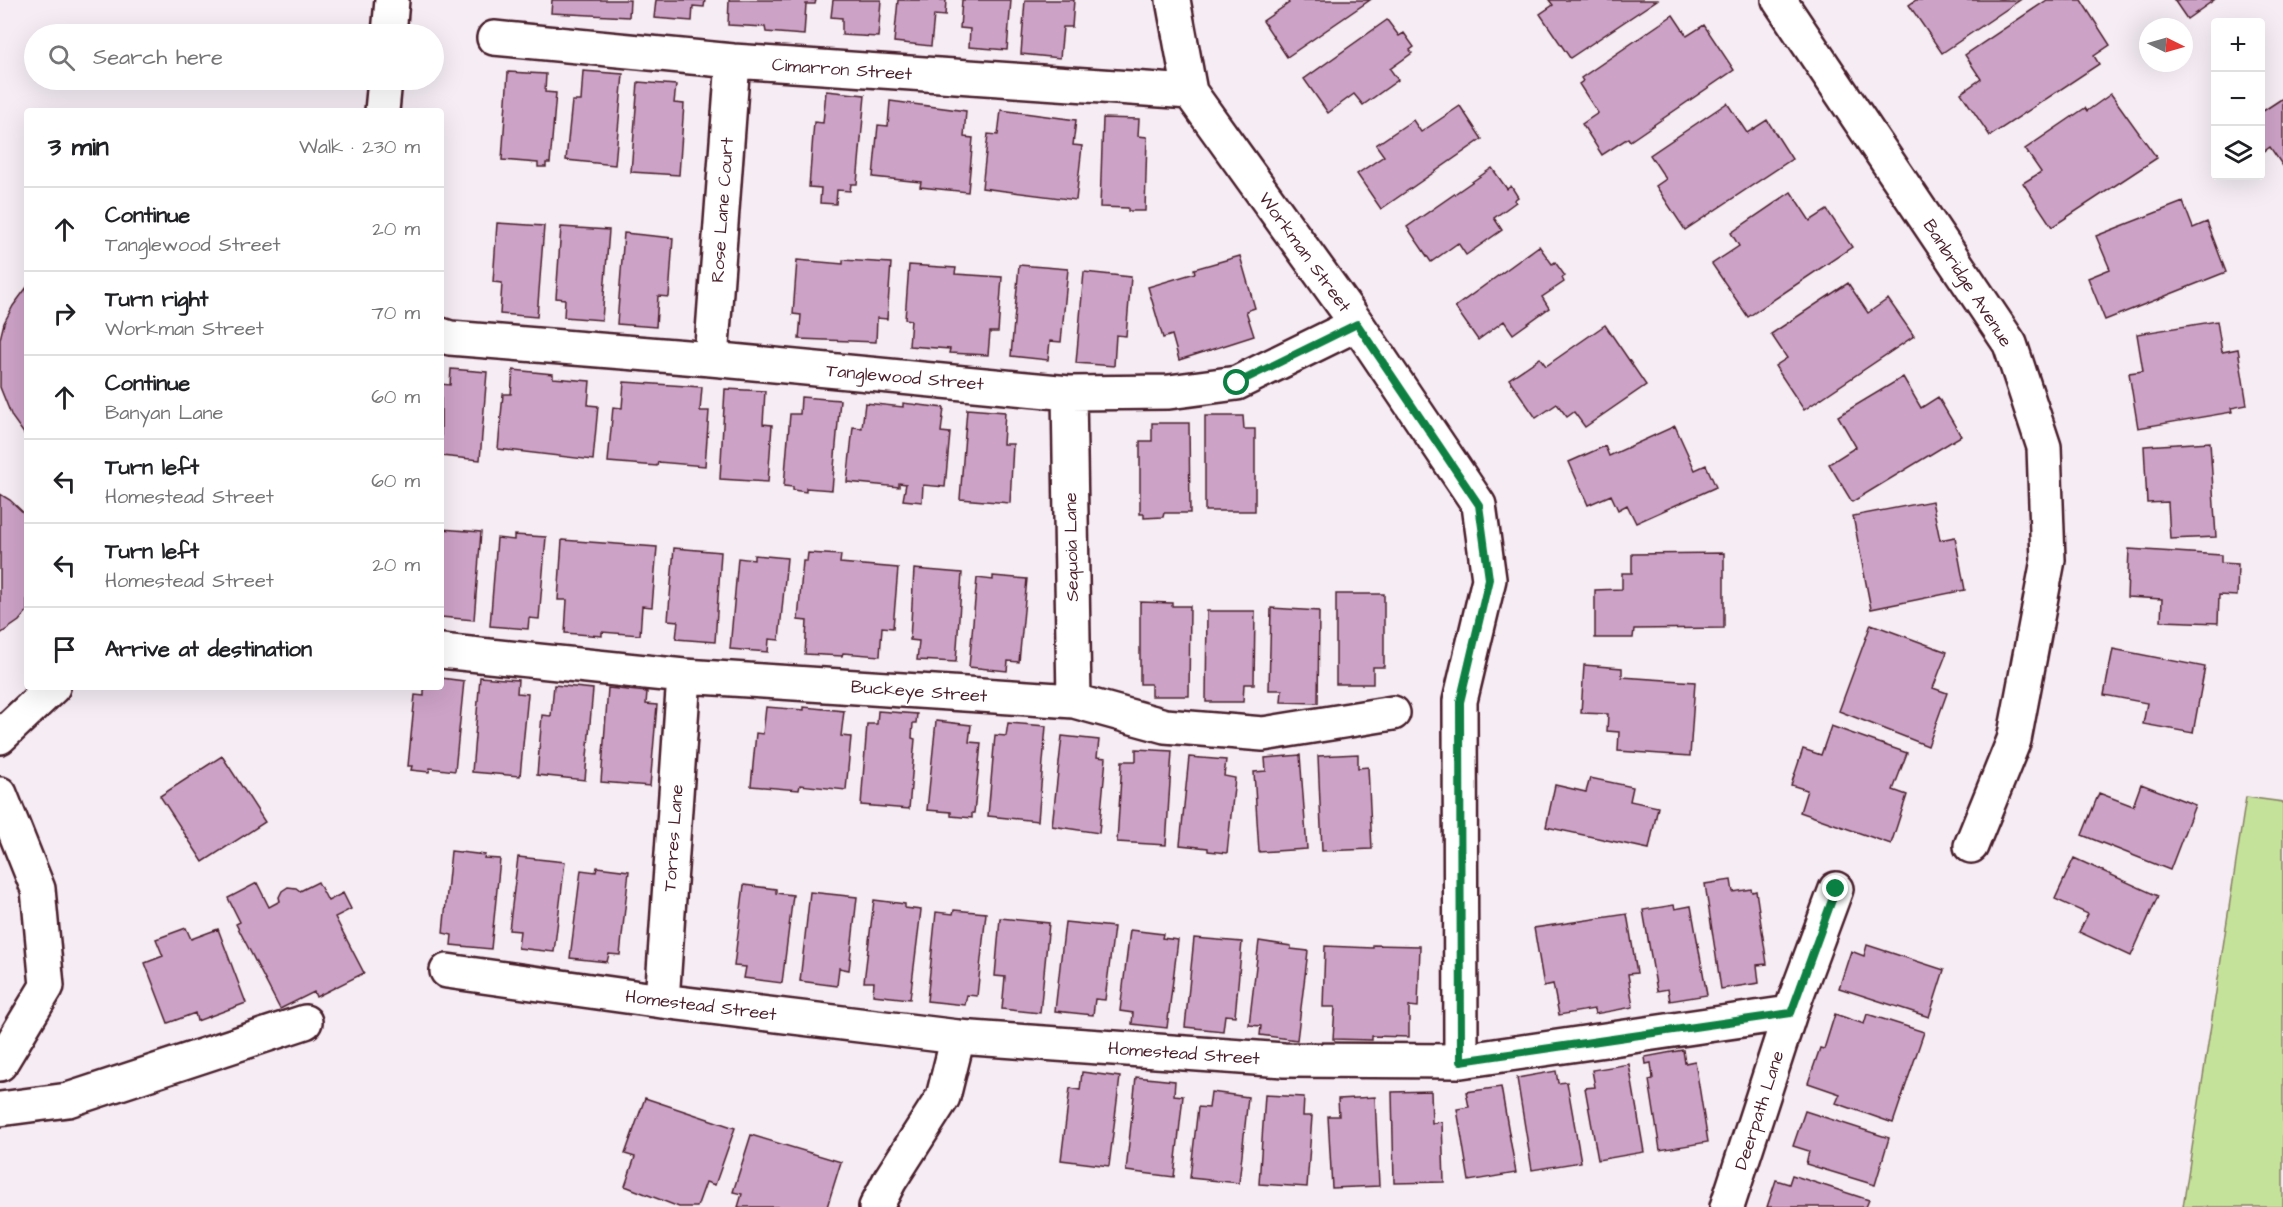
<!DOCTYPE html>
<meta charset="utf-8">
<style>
:root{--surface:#fff;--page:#f2f2f2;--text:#202124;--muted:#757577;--line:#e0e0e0}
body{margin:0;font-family:"Architects Daughter",sans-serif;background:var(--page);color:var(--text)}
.controls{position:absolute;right:18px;top:18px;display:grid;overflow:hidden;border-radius:6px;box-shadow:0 6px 24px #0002}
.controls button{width:54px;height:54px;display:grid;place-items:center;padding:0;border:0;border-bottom:2px solid var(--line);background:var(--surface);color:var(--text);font:30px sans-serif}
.compass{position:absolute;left:2139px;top:18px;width:54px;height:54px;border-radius:50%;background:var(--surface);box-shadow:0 6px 24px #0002;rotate:95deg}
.stop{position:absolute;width:18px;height:18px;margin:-14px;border:4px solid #0b8043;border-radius:50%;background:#fff}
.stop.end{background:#0b8043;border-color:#fff;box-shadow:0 2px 6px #0008}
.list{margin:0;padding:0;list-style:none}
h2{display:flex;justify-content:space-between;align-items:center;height:78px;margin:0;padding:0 24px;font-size:26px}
h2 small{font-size:20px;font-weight:400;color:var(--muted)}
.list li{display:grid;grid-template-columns:39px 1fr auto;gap:18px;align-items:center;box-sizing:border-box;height:84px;padding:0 24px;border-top:2px solid var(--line)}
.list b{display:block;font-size:22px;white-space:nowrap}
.list p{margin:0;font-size:20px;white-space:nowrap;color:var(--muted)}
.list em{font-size:20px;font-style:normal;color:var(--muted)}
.icon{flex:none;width:33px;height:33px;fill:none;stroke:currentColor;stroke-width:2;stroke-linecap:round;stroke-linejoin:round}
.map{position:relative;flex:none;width:2283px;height:1207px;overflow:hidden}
.search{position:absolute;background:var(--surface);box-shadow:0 6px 24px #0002;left:24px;top:24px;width:420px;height:66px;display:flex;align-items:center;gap:15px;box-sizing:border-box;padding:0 21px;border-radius:33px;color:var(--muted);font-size:22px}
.panel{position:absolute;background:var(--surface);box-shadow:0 6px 24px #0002;left:24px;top:108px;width:420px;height:582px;border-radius:6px}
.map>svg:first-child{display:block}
.green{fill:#c4e29a;stroke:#878062;stroke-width:1.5}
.building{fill:#cca2c7;stroke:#4a1f2b;stroke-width:1.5}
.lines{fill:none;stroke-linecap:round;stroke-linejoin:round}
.minor-casing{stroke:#4a1f2b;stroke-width:38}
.minor{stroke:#fff;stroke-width:33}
.route{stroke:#0b8043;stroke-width:8}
.labels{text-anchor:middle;stroke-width:4.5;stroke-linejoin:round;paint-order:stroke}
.street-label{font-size:18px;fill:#4a1f2b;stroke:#fff}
</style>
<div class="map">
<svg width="2283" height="1207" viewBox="0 0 2283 1207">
<rect width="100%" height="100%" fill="#f5ecf4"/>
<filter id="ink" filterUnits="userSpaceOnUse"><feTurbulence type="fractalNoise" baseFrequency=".0167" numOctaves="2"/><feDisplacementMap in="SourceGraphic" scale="12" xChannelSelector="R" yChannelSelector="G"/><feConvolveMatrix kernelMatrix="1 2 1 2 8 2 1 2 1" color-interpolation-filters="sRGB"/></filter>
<g filter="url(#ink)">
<path class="green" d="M2246 797 2283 802V1207H2183Z"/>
<path class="building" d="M552 0H630L629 17 551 13Z
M656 0H705L704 7 693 6 692 21 654 18Z
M729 0H816L815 4H806L804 35 766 32 765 27 728 25Z
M833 0H881L878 37 842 35V18L831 17Z
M898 0H946L945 16 934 15 931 46 894 42Z
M962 0H1011L1007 50 969 47 970 29 960 28Z
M1025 0H1074L1072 27H1063L1060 58 1021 54Z
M1287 0H1370L1287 57 1263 21 1289 3Z
M1549 0H1657L1570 58 1540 14 1553 5Z
M1916 0H2020L1942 53 1909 5Z
M2047 0H2081L2110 45 2094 56 2099 64 1990 136 1961 93 1981 79 1965 55Z
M2174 0H2214L2187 19Z
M1673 15 1687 36 1704 25 1734 70 1630 141 1628 138 1602 155 1582 124 1598 113 1579 84 1583 81 1581 78Z
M1387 20 1399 36 1404 33 1414 47 1410 50 1412 53 1390 69 1398 80 1363 105 1354 94 1328 113 1304 79Z
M583 71 623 74 615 165 566 160 572 101H581Z
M508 72 546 74 545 92 556 93 550 163H546V167H538V163L502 160Z
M638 82 676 85 674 103 684 104 679 175 631 172Z
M826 91 865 95 857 184H851L850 191 837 190 836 204 820 203 821 188 809 187 814 122 823 123Z
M2111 94 2157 158 2052 227 2023 183 2041 172 2025 149 2085 108 2087 111Z
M2283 98V166L2270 147 2263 152 2260 149V113Z
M890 101 966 111 964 137 973 138 968 192 920 187 921 182 873 177 878 125 888 126Z
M1727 103 1747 133 1767 120 1792 159 1685 230 1656 186 1666 179 1650 155Z
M1460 106 1482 139 1381 209 1357 174 1384 156 1376 145 1413 120 1421 132Z
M1001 110 1076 120 1073 145 1082 146 1076 200 982 188 988 134 998 135Z
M1103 118 1139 119 1138 136 1147 137 1145 211H1128V208L1100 207Z
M1492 168 1507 189 1511 186 1518 197 1514 200 1516 202 1494 218 1502 230 1466 255 1458 243 1431 262 1407 227Z
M1791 192 1810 221 1827 210 1852 247 1748 317 1712 264 1739 246 1731 233Z
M2183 202 2193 228 2207 222 2226 272 2105 320 2088 278 2110 269 2096 236Z
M497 223 544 226 537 317 500 314 502 283 493 282Z
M561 227 609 230 602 320 564 317 565 299 556 298Z
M624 233 673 238 669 297 658 296 656 327 617 324Z
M1539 246 1552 264 1555 262 1565 276 1562 278 1564 282 1542 297 1549 308 1513 334 1504 321 1478 340 1455 307Z
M1240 256 1255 308 1246 311 1254 336 1179 360 1172 335 1163 338 1148 287 1195 273 1194 269Z
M797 260 843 264V260L891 263 887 319 877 318 876 342 799 339 801 315 793 314Z
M909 265 956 268 955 274 1002 277 998 332H990L988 355 949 353 950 349 909 346 911 320 905 319Z
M1019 265 1068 269 1061 342 1050 341 1048 360 1011 356Z
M1084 272 1131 277 1126 336 1116 335 1114 366 1076 363Z
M1848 283 1868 313 1888 299 1914 336 1804 410 1775 366 1787 358 1771 334Z
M27 287V438L12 417 0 387V339L4 323 13 306Z
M2217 321 2222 352 2238 349 2247 405 2231 408 2232 412 2138 428 2129 373 2143 371 2137 334Z
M1605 325 1646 385 1585 427 1574 412 1567 417 1557 404 1536 418 1509 379 1540 358 1546 366Z
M451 369 487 372 480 460 441 456V384L450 385Z
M513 370 553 374V378L590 381 588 405 598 406 593 460 498 449 503 394H511Z
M1903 377 1921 408 1938 397 1961 436 1852 502 1829 464 1856 447 1838 416Z
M624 382 702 387 700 411H709L705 466 658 462 657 466 608 462 613 407 622 408Z
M725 389 765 391 763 424 772 425 768 482 720 479Z
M801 397 840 400 832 490 806 488V492L793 490V487L784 486 790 414H800Z
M865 403 903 407V403L944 408 941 432 950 433 945 487 923 485 922 502 903 500 906 484 899 483V487L847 482 853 427 862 428Z
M967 409 1005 412 1003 444H1013L1010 503 960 499Z
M1205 416H1243L1244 429H1255V511H1205Z
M1152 423H1189L1190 513H1164L1163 517 1144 518V514H1140V441H1152Z
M1675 426 1695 470 1706 465 1716 487 1636 523 1627 505 1618 510 1611 495 1588 505 1569 462 1605 446 1609 456Z
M2210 442 2216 537 2170 539 2168 502 2147 503 2144 446Z
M0 494 10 500 27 516V611L19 621 0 634Z
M1932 501 1940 540 1955 537 1965 590 1871 609 1853 516Z
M441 529 481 532 474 620 441 617Z
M514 535 546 537 539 619 529 618 528 629 490 626 497 538 514 540Z
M562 540 657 547 652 607 642 606 640 635 602 632V636L565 633 567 600H558Z
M674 548 721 552 715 642 676 639 678 621 668 620Z
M2129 549 2221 555V563L2238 564 2237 596 2219 595 2218 623 2161 621 2162 599 2127 597Z
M808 553 841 555 840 563 898 568 893 628 882 627 880 656 843 653 842 656 805 654 807 621 798 620 803 561H807Z
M1724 553V628L1634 629 1633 638H1595V590L1622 589V573H1632V554Z
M754 555 787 558 779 640 769 639 768 652 730 649 738 558 754 560Z
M914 569 962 573 956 662 917 660 919 641 910 640Z
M993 576 1027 579 1019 662 1008 661 1007 671 969 667 977 578 993 580Z
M1336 594H1384V667H1373V684H1336Z
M1140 602 1172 603V606H1190L1189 696H1151V684H1140Z
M1271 608 1319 611 1318 703 1281 702 1282 690H1269Z
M1207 611H1255L1254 684H1244L1243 702H1206Z
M1871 624 1947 652 1933 688 1947 693 1928 746 1839 711Z
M2113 649 2205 667 2193 733 2143 724 2147 703 2104 695Z
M1584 665 1622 668V677L1695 682 1690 756 1618 751 1619 732 1607 731 1608 714 1581 713Z
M480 677 518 680 517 693 528 694 520 776 472 772Z
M441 678 464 681 455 771 430 768 429 772 411 770 412 766H408L415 695 424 696V687H441Z
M554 685 593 689 585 780 537 775 542 715 551 716Z
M608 688 647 692 646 704 657 705 650 786 601 782Z
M766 707 804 710V707L844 711 841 736 851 737 846 790 800 785 799 790 751 786 756 733 763 734Z
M878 711 917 714 916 723H913L912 738 915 739 909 809 861 805 867 724H877Z
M936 721 971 725 969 742 981 743 974 813H972V818L951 816V812L927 810Z
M1008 723 1046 726 1038 821 988 816 995 735 1006 736Z
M1831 726 1907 753 1893 790 1907 795 1891 844 1800 812 1807 790 1791 785 1803 749 1821 755Z
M1062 736 1099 740 1097 757 1106 758 1099 833 1052 826Z
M1136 749 1172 751 1166 845 1117 842 1122 761H1136Z
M1358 754V768L1368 767 1372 849 1322 851 1318 756Z
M1300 755 1307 849 1259 852 1254 772 1266 771 1265 758Z
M222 756 265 822 203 862 160 796Z
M1189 757 1226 760 1224 776 1235 778 1227 853 1208 851V848L1180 845Z
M1590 778 1633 787 1630 801 1658 807 1649 849 1546 827 1555 785 1586 792Z
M2141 784 2195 805 2170 870 2082 835 2099 793 2133 806Z
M451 851 485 855 484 858 500 859 491 949 451 945 452 935 443 933Z
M518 857 565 862 554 952 518 948 520 931 509 930Z
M2074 858 2158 896 2131 956 2079 932 2088 914 2055 899Z
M597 867 629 871 620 955 609 954 607 962 570 958 581 870 596 872Z
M1731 880 1733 892 1751 889 1752 892 1756 891 1767 964 1757 965 1759 983 1721 989 1705 884Z
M318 882 328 901 343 893 351 909 335 917 364 973 316 997 314 992 280 1009 236 924 240 922 228 898 257 883 269 907 280 901 279 897 282 891 288 887 296 888 300 891Z
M744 885 776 889V893L793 895 782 983 744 978 746 967 734 966Z
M810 892 857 897 849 970 839 968 837 986 800 981Z
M874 900 905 904V908L921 910 910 999 873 995 874 982H864Z
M1674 905 1675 909 1691 906 1707 995 1670 1001 1668 989 1657 991 1643 910Z
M954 910 986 913 977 996 967 995 965 1005 927 1001 936 912 953 914Z
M1627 914 1637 973 1628 974 1633 1007 1595 1014 1594 1009 1559 1015 1553 984 1544 986 1534 928Z
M1000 918 1049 923 1040 1013 1002 1009 1005 977 995 976Z
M1065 922 1114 927 1105 1000 1095 999 1093 1015 1055 1011Z
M186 928 191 939 218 929 246 1003 197 1021 195 1013 168 1023 145 963 163 956 156 939Z
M1130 930 1163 934 1162 938 1178 940 1167 1028 1132 1024 1133 1013 1120 1011Z
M1194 938 1242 942 1235 1016 1225 1015 1223 1031 1185 1027Z
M1259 941 1291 946V949L1308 951 1297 1040 1260 1035 1261 1026 1249 1025Z
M1373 945 1420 946 1418 1007 1409 1006V1037L1372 1036V1040L1333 1039 1335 1007H1323L1325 946 1373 948Z
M1867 945 1944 970 1929 1017 1839 988 1851 951 1864 956Z
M1835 1014 1864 1024 1867 1014 1924 1032 1893 1123 1836 1103 1840 1094 1808 1083 1820 1048 1824 1049Z
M1683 1050 1685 1063 1695 1061 1708 1142 1660 1150 1649 1080 1653 1079 1651 1063 1646 1064 1645 1057Z
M1629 1064 1644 1152 1598 1160 1585 1088 1595 1087 1592 1070Z
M1556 1071 1558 1083 1567 1082 1581 1162 1532 1170 1517 1078Z
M1082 1072 1120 1077 1109 1166 1061 1160 1070 1088 1080 1090Z
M1136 1077 1175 1081 1174 1095 1183 1096 1174 1177 1126 1171Z
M1501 1087 1516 1173 1469 1181 1457 1109 1469 1107 1466 1092Z
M1431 1091 1432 1123 1442 1122 1444 1182 1394 1183 1392 1092Z
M1211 1092 1248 1097 1239 1183 1190 1178 1198 1107 1209 1108Z
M1265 1095 1304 1097 1303 1116H1312L1307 1187 1259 1184Z
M1375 1097 1379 1186 1332 1188 1328 1116H1339L1338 1099Z
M645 1098 735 1128 715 1185 706 1182 697 1207H679L625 1186 635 1157 625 1154Z
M1805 1111 1889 1138 1875 1185 1806 1164 1809 1151 1793 1146Z
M751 1135 841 1162 827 1207H738L742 1194 733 1192Z
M1792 1175 1869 1200 1866 1207H1767L1776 1180 1789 1184Z"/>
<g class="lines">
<g class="minor-casing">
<path id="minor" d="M1173 0 1190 92 1357 324 1479 505 1489 579 1460 701 1461 1061
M1779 0 2010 344 2044 447 2048 560 2014 740 1971 846
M389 34 392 0
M494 38 733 61 1190 92
M382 111 385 80
M441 335 450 338 711 359 1069 393 1169 392 1237 383 1357 324
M711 359 733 61
M1069 393 1074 701
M441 651 684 676 1074 701 1165 726 1263 734 1393 713
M0 737 53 687
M0 794 38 889 47 986 0 1064
M447 971 662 1001 958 1037 1284 1060 1461 1061 1790 1013 1836 889
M662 1001 684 676
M0 1109 68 1100 305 1022
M876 1207 890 1180 943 1097 958 1037
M1727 1207 1790 1013"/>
</g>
<use href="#minor" class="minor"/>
</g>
</g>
<g class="lines" filter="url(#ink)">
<path class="route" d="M1237 383 1357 324 1479 505 1489 579 1460 702 1461 1061 1791 1013 1836 889"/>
</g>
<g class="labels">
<g class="street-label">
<text transform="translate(842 69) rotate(4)" y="6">Cimarron Street</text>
<text transform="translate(722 210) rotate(-86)" y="6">Rose Lane Court</text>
<text transform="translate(1305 252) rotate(54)" y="6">Workman Street</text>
<text transform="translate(1968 283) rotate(57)" y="6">Banbridge Avenue</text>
<text transform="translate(905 377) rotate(5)" y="6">Tanglewood Street</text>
<text transform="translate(1071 547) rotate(-91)" y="6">Sequoia Lane</text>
<text transform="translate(919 691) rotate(4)" y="6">Buckeye Street</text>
<text transform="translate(673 838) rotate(-86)" y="6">Torres Lane</text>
<text transform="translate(701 1005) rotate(7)" y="6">Homestead Street</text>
<text transform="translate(1184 1053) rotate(4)" y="6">Homestead Street</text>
<text transform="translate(1759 1110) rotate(-72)" y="6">Deerpath Lane</text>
</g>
</g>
</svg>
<div class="controls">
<button>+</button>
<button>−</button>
<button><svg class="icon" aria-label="layers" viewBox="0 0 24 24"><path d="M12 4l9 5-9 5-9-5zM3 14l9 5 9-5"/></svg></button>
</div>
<svg class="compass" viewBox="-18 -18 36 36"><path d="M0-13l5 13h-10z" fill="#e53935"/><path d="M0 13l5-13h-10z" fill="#757577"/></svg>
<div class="stop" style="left:1237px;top:383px"></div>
<div class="stop end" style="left:1836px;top:889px"></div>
<div class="search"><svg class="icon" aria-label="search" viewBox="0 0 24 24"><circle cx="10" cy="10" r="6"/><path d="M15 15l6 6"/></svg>Search here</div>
<section class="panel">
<h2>3 min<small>Walk · 230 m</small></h2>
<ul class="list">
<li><svg class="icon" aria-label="ahead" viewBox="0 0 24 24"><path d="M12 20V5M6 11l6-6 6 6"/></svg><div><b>Continue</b><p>Tanglewood Street</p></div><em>20 m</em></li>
<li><svg class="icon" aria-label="right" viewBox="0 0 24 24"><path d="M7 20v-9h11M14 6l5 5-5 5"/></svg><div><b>Turn right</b><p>Workman Street</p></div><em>70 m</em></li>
<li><svg class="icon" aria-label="ahead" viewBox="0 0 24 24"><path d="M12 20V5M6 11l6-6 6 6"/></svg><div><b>Continue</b><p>Banyan Lane</p></div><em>60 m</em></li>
<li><svg class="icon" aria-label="left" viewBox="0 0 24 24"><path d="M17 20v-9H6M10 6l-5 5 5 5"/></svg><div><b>Turn left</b><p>Homestead Street</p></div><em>60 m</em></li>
<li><svg class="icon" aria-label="left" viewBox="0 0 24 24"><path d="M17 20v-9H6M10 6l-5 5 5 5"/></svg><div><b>Turn left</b><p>Homestead Street</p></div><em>20 m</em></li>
<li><svg class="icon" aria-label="arrive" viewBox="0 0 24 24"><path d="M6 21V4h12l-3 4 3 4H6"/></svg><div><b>Arrive at destination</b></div></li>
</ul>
</section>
</div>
